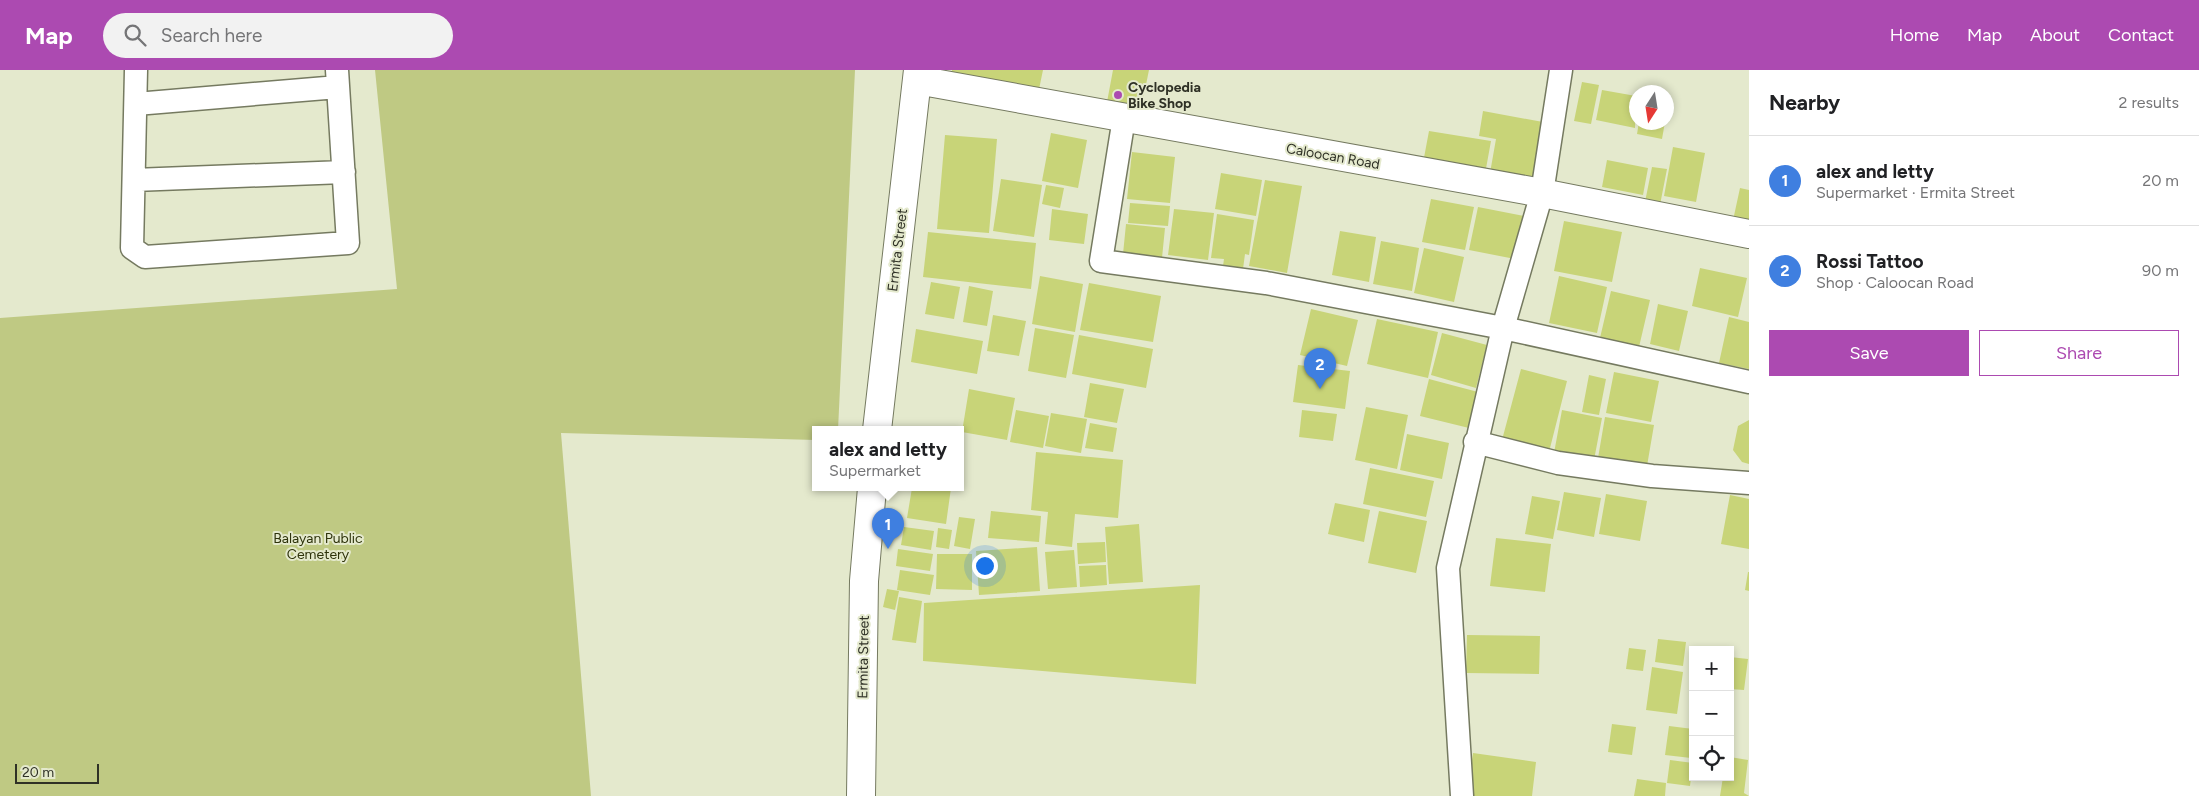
<!DOCTYPE html>
<meta charset="utf-8">
<style>
:root{--surface:#fff;--page:#f2f2f2;--text:#202124;--muted:#757577;--line:#e0e0e0;--accent:#ac4ab1}
body{margin:0;font-family:Figtree,sans-serif;background:var(--page);color:var(--text)}
.controls{position:absolute;right:15px;bottom:15px;display:grid;overflow:hidden;border-radius:0px;box-shadow:0 2px 8px #0003}
.controls button{width:45px;height:45px;display:grid;place-items:center;padding:0;border:0;border-bottom:1px solid var(--line);background:var(--surface);color:var(--text);font:25px sans-serif}
.compass{position:absolute;left:1629px;top:15px;width:45px;height:45px;border-radius:50%;background:var(--surface);box-shadow:0 2px 8px #0003;rotate:192deg}
.scale{position:absolute;left:15px;bottom:12px;width:84px;box-sizing:border-box;padding-left:5px;border:2px solid #2f3126;border-top:0;font-size:14px;line-height:18px;white-space:nowrap;color:#2f3126;-webkit-text-stroke:4px #e4e9cd;paint-order:stroke}
.you{position:absolute;left:984px;top:495px;width:18px;height:18px;margin:-12px;border:4px solid #fff;border-radius:50%;background:#1a73e8;box-shadow:0 0 0 8px #1a73e833}
.badge{display:grid;place-items:center;width:32px;height:32px;border-radius:50%;background:var(--accent);color:#fff;font-size:16px;font-weight:700}
.pin{position:absolute;translate:-50% -41px;filter:drop-shadow(0 1px 2px #0008)}
.pin::after{content:'';position:absolute;top:26px;width:18px;height:15px;background:inherit;clip-path:polygon(0 0,100% 0,50% 100%)}
.popup{position:absolute;left:812px;top:356px;width:152px;height:65px;box-sizing:border-box;display:grid;place-content:center;border-radius:0px;background:var(--surface);filter:drop-shadow(0 1px 4px #0005);font-size:16px;white-space:nowrap;color:var(--muted)}
.popup b{font-size:19px;color:var(--text)}
.popup::after{content:'';position:absolute;left:50%;top:100%;margin-left:-10px;border:10px solid transparent;border-top-color:var(--surface)}
.list{margin:0;padding:0;list-style:none}
h2{display:flex;justify-content:space-between;align-items:center;height:65px;margin:0;padding:0 20px;font-size:21px}
h2 small{font-size:16px;font-weight:400;color:var(--muted)}
.list li{display:grid;grid-template-columns:32px 1fr auto;gap:15px;align-items:center;box-sizing:border-box;height:90px;padding:0 20px;border-top:1px solid var(--line)}
.list b{display:block;font-size:19px;white-space:nowrap}
.list p{margin:0;font-size:16px;white-space:nowrap;color:var(--muted)}
.list em{font-size:16px;font-style:normal;color:var(--muted)}
.actions{display:flex;gap:10px;padding:15px 20px}
.actions a{flex:1;padding:11px 0;border:1px solid var(--accent);border-radius:0px;text-align:center;font-size:18px;color:var(--accent)}
.actions .main{background:var(--accent);color:#fff}
.icon{flex:none;width:28px;height:28px;fill:none;stroke:currentColor;stroke-width:2;stroke-linecap:round;stroke-linejoin:round}
.map{position:relative;flex:none;width:1749px;height:726px;overflow:hidden}
header{display:flex;align-items:center;gap:30px;box-sizing:border-box;height:70px;padding:0 25px;background:var(--accent);color:#fff}
header strong{font-size:24px}
nav{display:flex;gap:28px;margin-inline-start:auto;font-size:18px}
.search{width:350px;height:45px;background:var(--page);display:flex;align-items:center;gap:12px;box-sizing:border-box;padding:0 18px;border-radius:28px;color:var(--muted);font-size:19px}
main{display:flex}
aside{flex:1;background:var(--surface)}
.map>svg:first-child{display:block}
.green{fill:#bfc983}
.building{fill:#c8d478}
.lines{fill:none;stroke-linecap:round;stroke-linejoin:round}
.street-casing{stroke:#757a60;stroke-width:25}
.secondary-casing{stroke:#757a60;stroke-width:30}
.street{stroke:#fff;stroke-width:22}
.secondary{stroke:#fff;stroke-width:28}
.poi-dot{fill:#ac4ab1;stroke:#e4e9cd;stroke-width:2}
.labels{text-anchor:middle;stroke-width:4;stroke-linejoin:round;paint-order:stroke}
.poi-label{font-size:14px;font-weight:bold;fill:#2f3126;stroke:#e4e9cd;text-anchor:start}
.street-label{font-size:14px;fill:#2f3126;stroke:#e4e9cd}
.park-label{font-size:14px;fill:#2e330b;stroke:#e4e9cd}
</style>
<header>
<strong>Map</strong>
<div class="search"><svg class="icon" aria-label="search" viewBox="0 0 24 24"><circle cx="10" cy="10" r="6"/><path d="M15 15l6 6"/></svg>Search here</div>
<nav><a>Home</a><a>Map</a><a>About</a><a>Contact</a></nav>
</header>
<main>
<div class="map">
<svg width="1749" height="726" viewBox="0 0 1749 726">
<rect width="100%" height="100%" fill="#e4e9cd"/>
<path class="green" d="M375 0H855L838 360H816L815 370 561 363 591 726H0V248L397 219Z"/>
<path class="building" d="M952 0H1043L1037 29 950 11Z
M1113 0H1149L1141 39 1107 32Z
M1582 12 1599 15 1591 54 1574 51Z
M1602 20 1636 26 1635 58 1596 50Z
M1483 41 1543 52 1532 110 1490 103 1496 69 1479 66Z
M1639 52H1665L1662 69 1637 64Z
M1429 61 1491 71 1485 104 1423 93Z
M1051 63 1087 70 1078 118 1042 111Z
M945 65 997 69 989 163 937 159Z
M1673 77 1705 83 1696 132 1664 126Z
M1132 82 1175 87 1170 133 1127 129Z
M1607 90 1648 98 1643 125 1602 117Z
M1652 97 1667 99 1659 140 1644 137Z
M1221 103 1262 110 1256 146 1215 139Z
M1001 109 1042 115 1034 167 993 161Z
M1265 110 1302 116 1287 203 1249 196Z
M1046 115 1064 118 1060 138 1042 134Z
M1740 118 1749 120V159L1732 155Z
M1431 129 1474 137 1465 180 1422 172Z
M1130 133 1170 136 1168 156 1128 153Z
M1478 137 1524 146 1515 189 1469 180Z
M1052 139 1088 144 1084 174 1049 170Z
M1174 139 1214 143 1208 190 1168 185Z
M1217 144 1254 150 1249 185 1245 184 1243 199 1223 196 1224 189 1211 188Z
M1564 151 1622 162 1612 212 1554 201Z
M1126 154 1165 158 1162 188 1123 184Z
M1340 161 1376 167 1369 212 1332 205Z
M928 162 1036 173 1031 219 923 207Z
M1381 171 1419 178 1412 221 1373 214Z
M1424 178 1464 187 1454 232 1414 223Z
M1700 198 1747 208 1738 247 1692 236Z
M1040 206 1083 214 1075 262 1032 254Z
M1559 206 1607 217 1597 263 1549 253Z
M931 212 960 217 954 249 925 244Z
M1089 213 1161 226 1153 272 1080 260Z
M969 216 993 221 987 256 963 252Z
M1611 221 1650 230 1639 277 1600 268Z
M1658 234 1688 241 1679 281 1650 274Z
M1311 239 1358 250 1347 296 1300 285Z
M993 245 1026 251 1019 286 987 281Z
M1729 247 1749 252V299L1719 293Z
M1377 249 1438 262 1428 308 1367 294Z
M1035 258 1074 265 1066 308 1028 301Z
M916 259 983 271 977 304 911 292Z
M1442 263 1487 275 1476 318 1431 305Z
M1079 265 1153 279 1146 318 1072 304Z
M1298 295 1350 301 1345 339 1293 332Z
M1521 299 1567 311 1549 382 1502 370Z
M1614 302 1659 311 1651 352 1606 343Z
M1589 305 1606 309 1599 345 1582 342Z
M1429 309 1478 322 1469 358 1420 346Z
M1090 313 1124 319 1117 353 1084 347Z
M969 319 1015 328 1007 370 962 362Z
M1366 337 1408 345 1397 399 1355 390Z
M1016 340 1049 346 1043 378 1010 372Z
M1302 340 1337 344 1333 371 1299 367Z
M1562 340 1602 348 1594 390 1554 383Z
M1051 343 1087 349 1081 383 1045 376Z
M1605 347 1654 355 1647 396 1598 388Z
M1749 350V394L1742 392 1733 380 1738 356Z
M1090 353 1117 358 1113 382 1085 378Z
M1407 364 1449 373 1442 409 1400 400Z
M1036 382 1123 390 1118 448 1075 444 1072 477 1045 474 1048 442 1031 440Z
M1370 398 1434 411 1426 447 1363 434Z
M912 418H951L946 454 907 448Z
M1564 422 1601 428 1594 467 1557 460Z
M1606 424 1647 431 1640 471 1599 464Z
M1730 425 1749 429V479L1721 474Z
M1532 426 1560 431 1553 469 1525 464Z
M1335 433 1370 440 1364 472 1328 464Z
M991 441 1041 446 1039 472 988 468Z
M1379 441 1427 451 1416 503 1368 493Z
M959 447 975 449 970 479 954 476Z
M1139 454 1143 512 1109 514 1105 457Z
M904 457 934 461 931 480 901 475Z
M938 458 952 460 949 479 936 477Z
M1496 468 1551 474 1545 522 1490 516Z
M1105 472 1106 492 1078 494 1077 473Z
M1037 477 1040 521 979 525 976 481Z
M898 479 933 484 930 501 896 496Z
M1074 480 1077 517 1048 519 1045 482Z
M937 484H972V520L936 519Z
M1106 495 1107 515 1080 517 1079 496Z
M900 500 934 505 930 525 897 520Z
M1748 502H1749V521L1745 520Z
M1200 515 1196 614 923 591 924 533Z
M887 519 899 521 895 540 883 537Z
M899 527 922 531 916 573 892 570Z
M1467 565 1540 566 1539 604 1466 603Z
M1658 569 1686 572 1683 596 1655 592Z
M1629 578 1646 580 1643 601 1626 599Z
M1730 587 1748 589 1744 620 1730 619Z
M1652 597 1683 602 1677 644 1646 640Z
M1612 654 1636 657 1632 685 1608 682Z
M1669 656 1693 659 1691 688 1665 685Z
M1473 683 1536 692 1532 726H1467Z
M1730 687 1748 690 1744 723 1749 726H1720L1723 707H1730Z
M1670 690 1693 693 1690 716 1667 713Z
M1637 709 1666 713 1665 726H1634Z"/>
<g class="lines">
<g class="street-casing">
<path id="street" d="M136 0 132 178 145 187 348 173 337 0
M136 34 338 17
M1124 48 1101 191 1266 213 1503 258 1749 312
M134 110 344 102
M1475 372 1558 393 1652 406 1749 413
M1462 726 1448 498 1503 258 1542 123 1561 0"/>
</g>
<g class="secondary-casing">
<path id="secondary" d="M917 10 1542 123 1749 164
M877 360 918 0
M861 726 864 511 872 418"/>
</g>
<use href="#street" class="street"/>
<use href="#secondary" class="secondary"/>
</g>
<circle class="poi-dot" cx="1118" cy="25" r="5"/>
<g class="labels">
<g class="poi-label">
<text x="1128" y="22">Cyclopedia<tspan x="1128" dy="16">Bike Shop</tspan></text>
</g>
<g class="street-label">
<text transform="translate(1333 86) rotate(10)" y="5">Caloocan Road</text>
<text transform="translate(897 180) rotate(-83)" y="5">Ermita Street</text>
<text transform="translate(863 587) rotate(-89)" y="5">Ermita Street</text>
</g>
<g class="park-label">
<text x="318" y="473">Balayan Public<tspan x="318" dy="16">Cemetery</tspan></text>
</g>
</g>
</svg>
<div class="controls">
<button>+</button>
<button>−</button>
<button><svg class="icon" aria-label="locate" viewBox="0 0 24 24"><circle cx="12" cy="12" r="6"/><path d="M12 2v4M12 18v4M2 12h4M18 12h4"/></svg></button>
</div>
<svg class="compass" viewBox="-18 -18 36 36"><path d="M0-13l5 13h-10z" fill="#e53935"/><path d="M0 13l5-13h-10z" fill="#757577"/></svg>
<div class="scale">20 m</div>
<div class="you"></div>
<div class="pin badge" style="left:888px;top:479px;background:#3f7fe0">1</div>
<div class="popup"><b>alex and letty</b>Supermarket</div>
<div class="pin badge" style="left:1320px;top:319px;background:#3f7fe0">2</div>
</div>
<aside>
<h2>Nearby<small>2 results</small></h2>
<ul class="list">
<li><span class="badge" style="background:#3f7fe0">1</span><div><b>alex and letty</b><p>Supermarket · Ermita Street</p></div><em>20 m</em></li>
<li><span class="badge" style="background:#3f7fe0">2</span><div><b>Rossi Tattoo</b><p>Shop · Caloocan Road</p></div><em>90 m</em></li>
</ul>
<div class="actions"><a class="main">Save</a><a>Share</a></div>
</aside>
</main>
